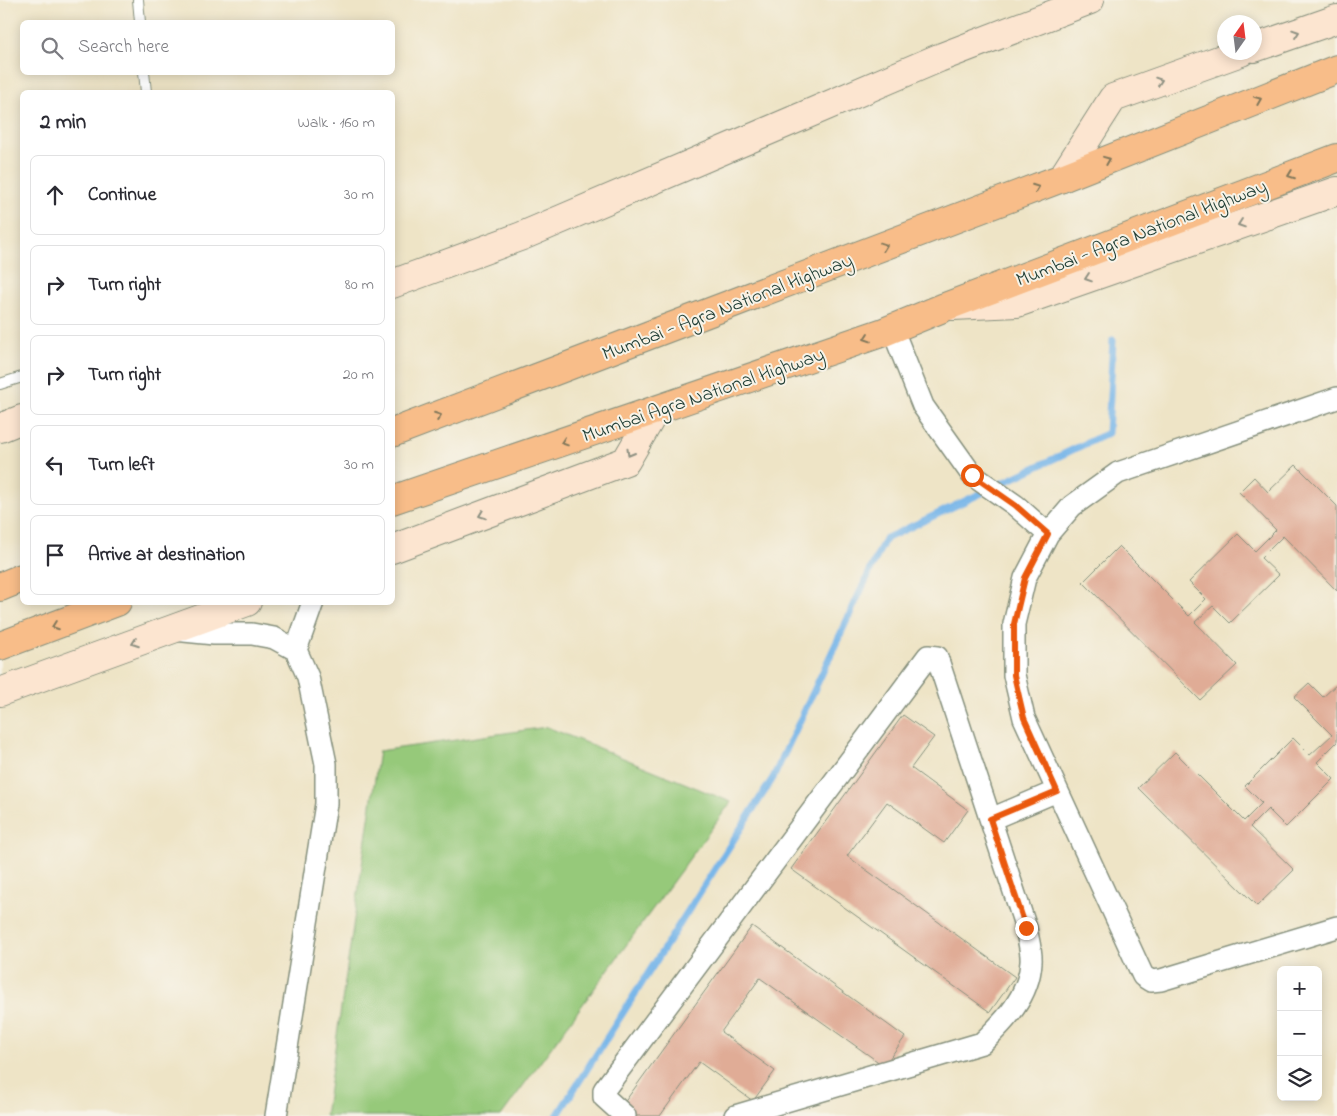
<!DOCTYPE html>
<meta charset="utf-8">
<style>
:root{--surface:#fff;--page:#f2f2f3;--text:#2b2b33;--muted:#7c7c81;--line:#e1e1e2}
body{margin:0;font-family:"Indie Flower",sans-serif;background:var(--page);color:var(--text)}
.controls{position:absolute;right:15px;bottom:15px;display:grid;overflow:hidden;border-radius:8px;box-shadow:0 2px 12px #0003}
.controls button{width:45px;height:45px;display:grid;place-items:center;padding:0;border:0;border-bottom:1px solid var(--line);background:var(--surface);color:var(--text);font:25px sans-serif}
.compass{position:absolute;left:1217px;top:15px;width:45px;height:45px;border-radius:50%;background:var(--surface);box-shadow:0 2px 12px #0003;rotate:14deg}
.stop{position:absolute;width:15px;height:15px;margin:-11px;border:4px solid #ea580c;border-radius:50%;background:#fff}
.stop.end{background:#ea580c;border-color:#fff;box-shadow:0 1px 5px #0008}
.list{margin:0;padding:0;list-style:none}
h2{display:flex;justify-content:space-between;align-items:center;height:65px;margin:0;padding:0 20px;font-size:21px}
h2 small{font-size:16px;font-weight:400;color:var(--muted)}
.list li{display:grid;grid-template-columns:32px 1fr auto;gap:15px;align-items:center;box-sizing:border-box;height:80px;margin:0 10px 10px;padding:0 10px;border:1px solid var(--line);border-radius:8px}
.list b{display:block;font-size:19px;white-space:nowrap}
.list em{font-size:16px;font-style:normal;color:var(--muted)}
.icon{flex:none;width:28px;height:28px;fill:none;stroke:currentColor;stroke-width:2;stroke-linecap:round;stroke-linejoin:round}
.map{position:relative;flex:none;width:1337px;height:1116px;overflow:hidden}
.search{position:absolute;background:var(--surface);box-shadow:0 2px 12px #0003;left:20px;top:20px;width:375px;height:55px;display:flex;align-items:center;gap:12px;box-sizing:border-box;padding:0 18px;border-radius:8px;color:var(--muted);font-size:19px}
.panel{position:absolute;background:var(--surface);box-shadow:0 2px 12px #0003;left:20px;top:90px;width:375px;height:515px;border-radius:8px}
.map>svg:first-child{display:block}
.green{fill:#96c97a;stroke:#5a8357}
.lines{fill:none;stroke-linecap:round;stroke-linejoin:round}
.stream{stroke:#76b5e9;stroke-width:7}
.building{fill:#e0ac96}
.lane-casing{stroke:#86907d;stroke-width:12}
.street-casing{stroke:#86907d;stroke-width:24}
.secondary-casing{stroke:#86907d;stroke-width:30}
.highway-casing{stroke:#86907d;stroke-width:30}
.lane{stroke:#fff;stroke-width:10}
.street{stroke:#fff;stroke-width:21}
.secondary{stroke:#fce5d0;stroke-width:28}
.highway{stroke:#f8bd89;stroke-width:28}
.oneway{stroke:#8e9182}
.oneway2{stroke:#81775a}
.route{stroke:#ea580c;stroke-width:6}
.labels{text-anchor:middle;stroke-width:4;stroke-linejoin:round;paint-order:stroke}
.street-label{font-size:20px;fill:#1f3d34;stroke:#f7f3e8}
</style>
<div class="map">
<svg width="1337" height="1116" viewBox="0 0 1337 1116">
<rect width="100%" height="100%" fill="#f7f3e8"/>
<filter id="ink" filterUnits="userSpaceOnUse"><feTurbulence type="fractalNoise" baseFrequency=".02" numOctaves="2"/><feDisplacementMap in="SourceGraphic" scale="10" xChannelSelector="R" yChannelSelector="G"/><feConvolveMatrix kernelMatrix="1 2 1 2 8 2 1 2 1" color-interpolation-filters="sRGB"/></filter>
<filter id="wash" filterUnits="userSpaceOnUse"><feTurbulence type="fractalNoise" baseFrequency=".0096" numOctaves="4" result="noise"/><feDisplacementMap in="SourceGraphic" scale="20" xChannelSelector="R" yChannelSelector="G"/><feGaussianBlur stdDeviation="1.12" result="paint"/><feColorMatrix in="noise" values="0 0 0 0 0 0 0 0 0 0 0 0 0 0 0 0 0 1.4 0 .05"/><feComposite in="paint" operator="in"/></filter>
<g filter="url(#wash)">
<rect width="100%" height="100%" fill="#eee4c6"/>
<path class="green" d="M547 727 731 802 501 1116H325L379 751Z"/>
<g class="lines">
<path class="stream" d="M557 1116 773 778 885 539 1108 433 1113 340"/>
</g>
<g id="blocks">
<path class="building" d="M1296 465 1337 506V591L1283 536 1261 558 1279 575 1230 623 1213 606 1195 622 1237 665 1200 700 1083 582 1119 546 1189 616 1206 599 1189 582 1238 534 1255 551 1276 530 1239 492 1254 477 1268 492Z
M1309 683 1323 697 1337 684V742L1317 762 1334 779 1286 827 1268 809 1250 827 1294 870 1257 906 1138 788 1175 752 1244 821 1262 803 1245 786 1293 738 1310 755 1332 735 1294 697Z
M903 715 934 737 911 768 968 810 944 843 887 802 847 856 1015 977 990 1012 791 869Z
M752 926 905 1037 884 1066 760 978 721 1032 775 1071 753 1101 699 1062 660 1116H633L621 1107Z"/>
</g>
</g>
<g filter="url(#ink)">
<use href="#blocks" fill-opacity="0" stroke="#86907d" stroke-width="1"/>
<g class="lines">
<g class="lane-casing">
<path id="lane" d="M138 0 140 22
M144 72 146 92
M0 384 22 377"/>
</g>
<g class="street-casing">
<path id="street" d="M892 328 923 406 972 475 1015 505 1048 534
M1337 398 1118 473 1072 506 1048 534 1025 578 1014 624V675L1024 718 1143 976 1151 981 1161 980 1337 927
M174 630 214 634H252L274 638 296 650 308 677 326 764V804L276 1116
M296 650 313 602
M991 819 1057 791
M625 1116 604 1097V1090L928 656 937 657 1026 928C1028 939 1032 952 1031 962 1029 997 1005 1021 982 1043L735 1116"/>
</g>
<g class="secondary-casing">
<path id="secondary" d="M1254 48 1337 19
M1062 178 1113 98 1241 52
M392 284 522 236 939 58 1090 0
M953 306 1017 303 1337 191
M0 428 22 419
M392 549 626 461 655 411
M0 692 247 602"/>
</g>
<g class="highway-casing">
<path id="highway" d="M392 433 1062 178 1337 69
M392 500 884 332 945 307 1337 158
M0 587 22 578
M0 646 117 602"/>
</g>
<use href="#lane" class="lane"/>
<use href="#street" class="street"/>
<use href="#secondary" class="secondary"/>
<use href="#highway" class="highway"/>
</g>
<defs><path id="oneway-chevron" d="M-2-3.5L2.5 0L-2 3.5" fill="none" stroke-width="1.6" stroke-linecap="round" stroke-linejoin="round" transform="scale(1.25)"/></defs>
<g class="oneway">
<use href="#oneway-chevron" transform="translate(1296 33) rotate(-19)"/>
<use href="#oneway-chevron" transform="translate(1159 81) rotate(-19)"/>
<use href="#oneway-chevron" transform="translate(1241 224) rotate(161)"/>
<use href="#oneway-chevron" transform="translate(1088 278) rotate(161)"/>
<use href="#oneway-chevron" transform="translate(630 453) rotate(120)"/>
<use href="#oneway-chevron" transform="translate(482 515) rotate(159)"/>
<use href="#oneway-chevron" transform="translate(135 643) rotate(160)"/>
</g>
<g class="oneway2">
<use href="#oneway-chevron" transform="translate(1258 100) rotate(-22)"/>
<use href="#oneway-chevron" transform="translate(1107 160) rotate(-22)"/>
<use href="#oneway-chevron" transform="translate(1291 175) rotate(159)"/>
<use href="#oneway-chevron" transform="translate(1036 188) rotate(-21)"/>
<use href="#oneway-chevron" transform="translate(884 246) rotate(-21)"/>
<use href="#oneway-chevron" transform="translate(867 338) rotate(161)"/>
<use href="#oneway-chevron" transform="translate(438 416) rotate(-21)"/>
<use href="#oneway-chevron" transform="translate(564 442) rotate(161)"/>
<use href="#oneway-chevron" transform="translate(55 626) rotate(160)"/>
</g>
</g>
<g class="lines" filter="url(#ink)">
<path class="route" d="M972 475 1015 505 1048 534 1025 578 1014 624V675L1024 718 1057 791 990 819 1026 928"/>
</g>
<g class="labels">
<g class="street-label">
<text transform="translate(1141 232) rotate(-21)" y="7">Mumbai - Agra National Highway</text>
<text transform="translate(727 306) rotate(-21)" y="7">Mumbai - Agra National Highway</text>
<text transform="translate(703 394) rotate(-19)" y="7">Mumbai Agra National Highway</text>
</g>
</g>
</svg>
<div class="controls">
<button>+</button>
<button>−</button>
<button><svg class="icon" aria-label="layers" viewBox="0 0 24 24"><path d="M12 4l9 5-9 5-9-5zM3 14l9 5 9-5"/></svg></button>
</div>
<svg class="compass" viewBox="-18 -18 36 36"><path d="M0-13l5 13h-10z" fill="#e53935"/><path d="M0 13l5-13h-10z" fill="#7c7c81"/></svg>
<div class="stop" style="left:972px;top:475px"></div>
<div class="stop end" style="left:1026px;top:928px"></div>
<div class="search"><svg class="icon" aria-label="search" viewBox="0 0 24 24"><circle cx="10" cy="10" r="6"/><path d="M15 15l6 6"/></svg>Search here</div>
<section class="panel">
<h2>2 min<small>Walk · 160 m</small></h2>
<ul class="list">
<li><svg class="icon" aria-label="ahead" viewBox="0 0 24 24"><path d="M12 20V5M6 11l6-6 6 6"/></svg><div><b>Continue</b></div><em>30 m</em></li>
<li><svg class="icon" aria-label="right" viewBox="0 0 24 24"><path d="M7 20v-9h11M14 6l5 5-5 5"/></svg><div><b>Turn right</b></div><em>80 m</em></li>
<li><svg class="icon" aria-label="right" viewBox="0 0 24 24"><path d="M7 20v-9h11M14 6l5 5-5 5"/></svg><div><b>Turn right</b></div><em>20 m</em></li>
<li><svg class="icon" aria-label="left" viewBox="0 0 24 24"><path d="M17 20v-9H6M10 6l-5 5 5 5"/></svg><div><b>Turn left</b></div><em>30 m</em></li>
<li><svg class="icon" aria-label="arrive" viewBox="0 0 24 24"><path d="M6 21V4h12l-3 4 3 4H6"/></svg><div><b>Arrive at destination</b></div></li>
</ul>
</section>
</div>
